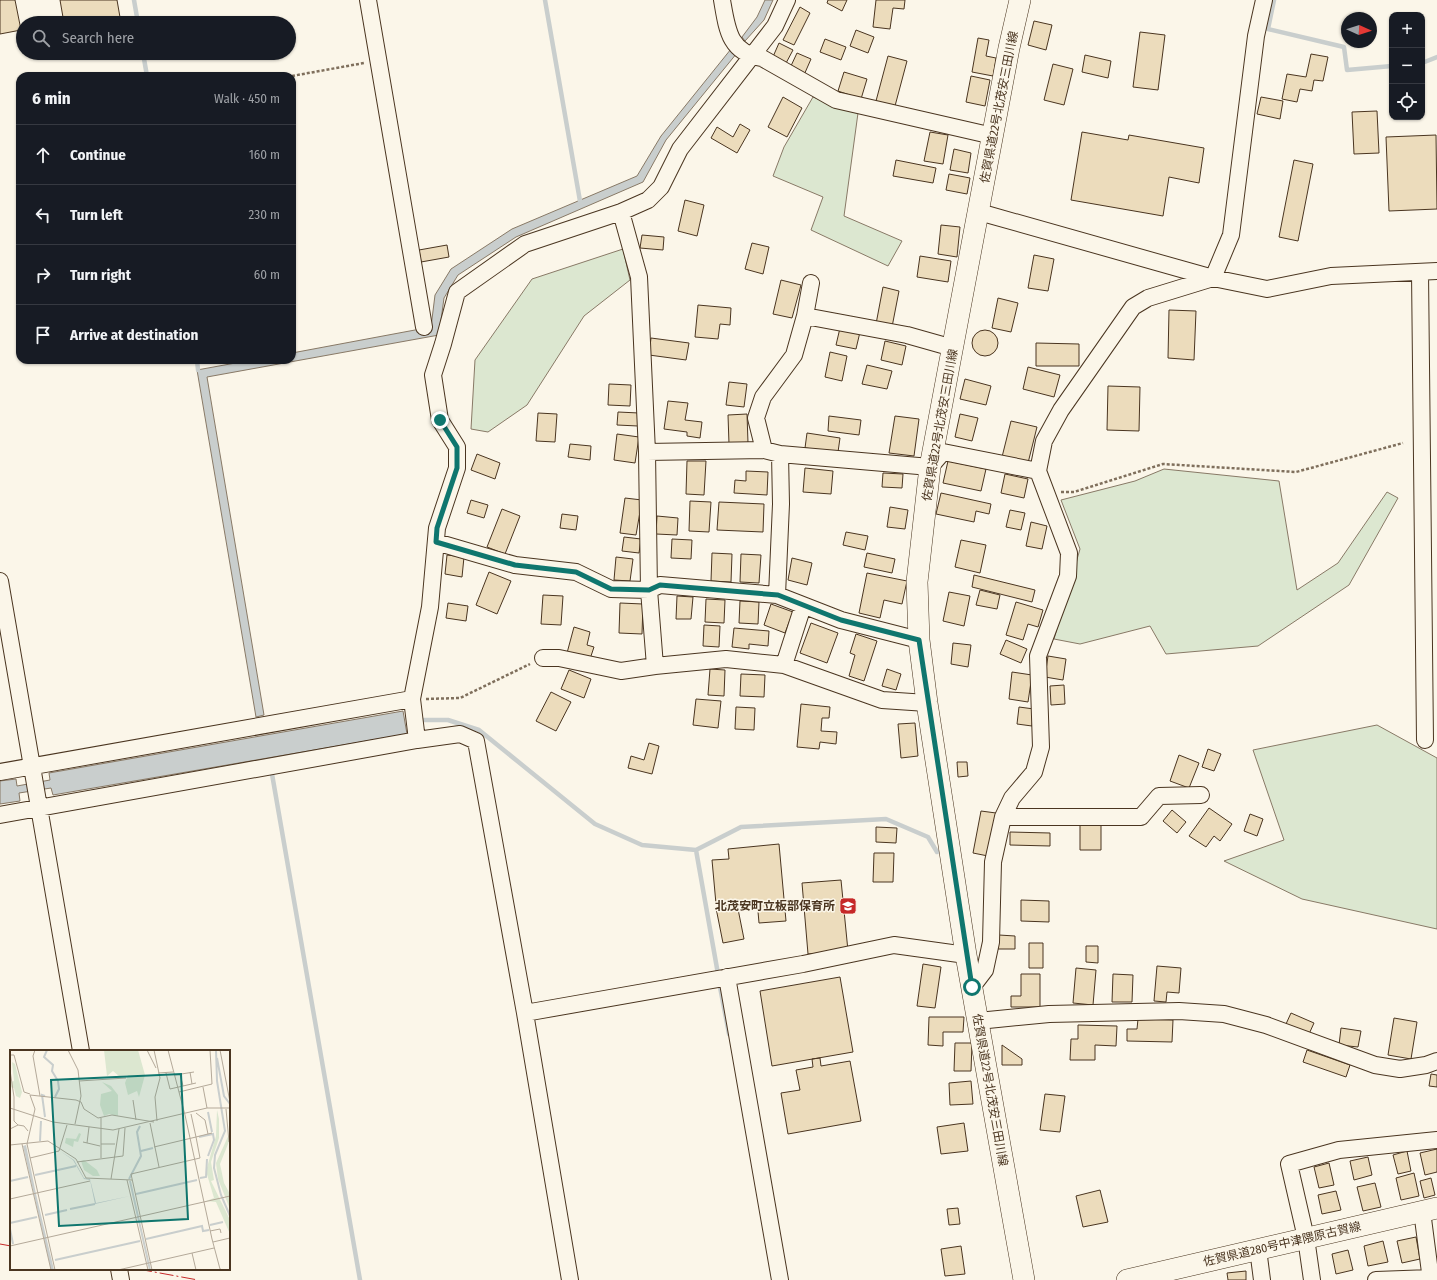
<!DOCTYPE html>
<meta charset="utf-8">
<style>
:root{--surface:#171b24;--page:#20242c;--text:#f1f3f6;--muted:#9ea1a6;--line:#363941}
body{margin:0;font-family:"Fira Sans Condensed","Noto Sans JP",sans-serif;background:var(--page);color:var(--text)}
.controls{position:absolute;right:12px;top:12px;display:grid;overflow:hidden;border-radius:8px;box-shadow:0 1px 3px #0004}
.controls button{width:36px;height:36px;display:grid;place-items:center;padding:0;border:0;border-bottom:1px solid var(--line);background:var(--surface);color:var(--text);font:20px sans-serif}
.compass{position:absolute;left:1341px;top:12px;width:36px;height:36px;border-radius:50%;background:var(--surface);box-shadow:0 1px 3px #0004;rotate:93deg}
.stop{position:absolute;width:12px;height:12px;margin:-9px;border:3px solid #0f766e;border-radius:50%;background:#fff}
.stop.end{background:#0f766e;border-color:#fff;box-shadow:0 1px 4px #0008}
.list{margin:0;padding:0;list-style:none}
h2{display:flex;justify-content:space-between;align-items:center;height:52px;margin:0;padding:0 16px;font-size:17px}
h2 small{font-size:13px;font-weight:400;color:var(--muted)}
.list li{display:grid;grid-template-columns:26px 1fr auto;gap:12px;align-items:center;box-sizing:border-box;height:60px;padding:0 16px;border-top:1px solid var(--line)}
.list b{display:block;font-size:15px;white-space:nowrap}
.list em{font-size:13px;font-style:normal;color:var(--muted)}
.icon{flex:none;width:22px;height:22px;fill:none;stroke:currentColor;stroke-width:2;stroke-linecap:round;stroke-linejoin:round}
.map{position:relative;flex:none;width:1437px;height:1280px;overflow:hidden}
.search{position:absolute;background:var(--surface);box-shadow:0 1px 3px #0004;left:16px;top:16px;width:280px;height:44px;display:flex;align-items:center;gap:10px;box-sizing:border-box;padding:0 14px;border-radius:22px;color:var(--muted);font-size:15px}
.panel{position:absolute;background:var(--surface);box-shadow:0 1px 3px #0004;left:16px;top:72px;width:280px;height:292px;border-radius:12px}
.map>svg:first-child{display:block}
.green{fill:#dce7d0;stroke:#887966}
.water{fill:#c9cecd;stroke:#887966}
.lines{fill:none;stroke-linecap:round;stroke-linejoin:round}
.stream{stroke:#c9cecd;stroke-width:4.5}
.building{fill:#ecdcbc;stroke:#4a3520}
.minor-casing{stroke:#4a3520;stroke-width:18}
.major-casing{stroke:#4a3520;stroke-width:22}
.path{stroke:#7f6f5c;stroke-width:2.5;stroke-dasharray:3 2;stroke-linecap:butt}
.minor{stroke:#fbf6e9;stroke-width:16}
.major{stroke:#fbf6e9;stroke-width:21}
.power{stroke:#c62828;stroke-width:1;stroke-dasharray:14 3 2 3;stroke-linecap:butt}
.route{stroke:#0f766e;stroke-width:5}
.labels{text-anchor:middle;stroke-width:3;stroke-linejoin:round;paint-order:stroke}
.street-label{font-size:12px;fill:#4a3520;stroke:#fbf6e9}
.poi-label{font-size:12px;font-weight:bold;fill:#4a3520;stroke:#fbf6e9;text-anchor:end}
.inset-river{fill:none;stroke:#c9cecd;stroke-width:2}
.inset-road{fill:none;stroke:#b4a999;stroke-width:1}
.view{fill:#0f766e;fill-opacity:0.15;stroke:#0f766e;stroke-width:2}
.inset-edge{fill:none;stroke:#4a3520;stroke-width:2}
</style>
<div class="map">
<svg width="1437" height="1280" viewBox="0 0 1437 1280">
<rect width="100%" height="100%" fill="#fbf6e9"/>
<path class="green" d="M813 97 858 113 844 216 902 241 888 266 811 230 823 197 773 176 784 147Z
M623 249 630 280 584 316 527 405 488 432 471 429 475 360 532 279Z
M1164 469 1279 481 1297 590 1338 563 1387 492 1398 498 1349 585 1258 646 1166 654 1150 626 1080 644 1054 639 1080 549 1061 500 1135 481Z
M1377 725 1437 758V929L1302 899 1224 861 1284 840 1253 750Z"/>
<path class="water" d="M765 0H773L764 20 745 41 742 37 757 17Z
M731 49 737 53 666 140 643 182 516 237 458 275 444 298 439 335 207 377 264 715 256 717 197 370 252 360H292V353L431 327 435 295 451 269 512 229 637 176 661 136Z
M403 711 407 734 53 795 51 788 19 793 20 801 0 804V781L16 779 17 786 50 780 49 773Z"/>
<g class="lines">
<path class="stream" d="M134 0 138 23
M545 0 580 201
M1274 0 1268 29 1344 47 1347 70 1392 66
M143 53 147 76
M1422 63 1437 57
M197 360 198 370
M421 720H448L479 730 595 824 642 845 696 850 741 827 886 819 928 837 937 852
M272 774 360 1280
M696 850 718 974
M720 987 729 1034"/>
</g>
<path class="building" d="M0 0H15L21 30 0 34Z
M60 0H117L121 23H64Z
M828 0H847L842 11 827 3Z
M876 0H905L904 9 893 8 890 29 873 27Z
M800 7 810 13 794 45 783 40Z
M1034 21 1052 25 1046 50 1028 45Z
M856 30 874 37 868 53 850 46Z
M1140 32 1165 35 1158 90 1133 87Z
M978 38 989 40 986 56 996 58 993 76 972 72Z
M825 39 846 47 841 60 820 52Z
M779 43 793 50 785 65 772 59Z
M797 53 811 59 804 75 790 68Z
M1311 54 1328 57 1323 81 1314 80 1312 91 1300 89 1297 102 1282 99 1287 74 1306 77Z
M1085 55 1111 61 1108 78 1082 72Z
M888 56 907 61 895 106 876 101Z
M1053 64 1073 69 1064 105 1044 100Z
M844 72 867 79 861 99 838 91Z
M971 76 990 80 985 106 966 102Z
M783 97 802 108 787 137 768 127Z
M1261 97 1283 101 1280 119 1257 114Z
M1377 111 1379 153 1354 154 1352 112Z
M740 124 750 130 737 153 711 138 717 127 733 137Z
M930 132 948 135 943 164 924 161Z
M1082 132 1128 140 1129 135 1204 148 1199 183 1169 177 1163 216 1071 200Z
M1436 135 1437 209 1389 211 1386 137Z
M954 149 971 153 968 173 950 170Z
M896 160 936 168 933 183 893 176Z
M1294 160 1313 164 1298 241 1279 237Z
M949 174 970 178 967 194 946 190Z
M685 200 704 205 697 236 678 231Z
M941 225 960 227 957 257 938 254Z
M642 235 664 237 663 250 640 248Z
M752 243 769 247 763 274 745 269Z
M447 245 449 257 421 262 419 250Z
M1034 255 1054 259 1048 291 1028 288Z
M920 256 951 261 948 282 917 277Z
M781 280 801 285 792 318 773 314Z
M883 287 899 291 892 327 876 324Z
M998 298 1018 303 1011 332 992 328Z
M698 305 731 308 730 325 720 324 718 339 695 337Z
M1169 310 1196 311 1194 360 1168 358Z
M840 328 860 332 856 349 836 345Z
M972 343a13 13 0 1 1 26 0a13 13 0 1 1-26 0Z
M651 338 689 343 686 360 649 355Z
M885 341 906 346 902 365 881 360Z
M1036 343 1079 344V366H1036Z
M830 352 847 356 842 381 825 377Z
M867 365 892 371 887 389 862 384Z
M1028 367 1060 375 1054 397 1023 389Z
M965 379 991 386 986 405 960 399Z
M729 382 747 384 744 407 726 405Z
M609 384 631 385 630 406 608 405Z
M1108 386 1140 387 1139 431 1107 430Z
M668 401 688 403 685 420 702 422 700 438 687 436V432L664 429Z
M618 412 639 413 638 426 617 425Z
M538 413 557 414 555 442 536 441Z
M747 414 748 443 729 444 728 415Z
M960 414 978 418 972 441 955 437Z
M829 416 861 420 859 435 828 431Z
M895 416 919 419 914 456 889 453Z
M1011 421 1037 427 1028 463 1002 457Z
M807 433 840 438 838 452 805 448Z
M617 434 639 437 635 463 614 460Z
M570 444 591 446 590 460 568 457Z
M477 454 500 463 495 479 471 470Z
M687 461H706L704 495 686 494Z
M948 461 986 469 981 491 943 483Z
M805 468 833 471 831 494 803 492Z
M746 471 768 472 767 495 734 493 735 480 746 481Z
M883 473 903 474 902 488 882 487Z
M1005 474 1028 479 1024 498 1001 493Z
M941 493 991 504 989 514 976 511 974 522 936 514Z
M625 498 642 500 636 535 620 533Z
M471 500 488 505 484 518 467 513Z
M690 501 711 502 709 532 689 531Z
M719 502 764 504 763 532 717 530Z
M890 507 908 510 905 529 887 527Z
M502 509 520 516 505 554 487 547Z
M1010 510 1025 513 1021 530 1006 527Z
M562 514 578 516 576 530 560 528Z
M657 516 678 518 677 535 656 534Z
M1031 522 1047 526 1042 549 1026 546Z
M846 532 868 536 865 550 843 545Z
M624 537 641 539 639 553 622 551Z
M672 539 692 540 691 559 671 558Z
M961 540 986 545 980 573 955 567Z
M712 553 732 554 731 582 711 581Z
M867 553 895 559 892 573 864 567Z
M741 554 761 555 759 583 740 582Z
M447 555 464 557 462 577 445 574Z
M616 557 633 559 630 581 614 580Z
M792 558 812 563 807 585 788 580Z
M489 572 511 581 497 614 476 605Z
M867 573 907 581 902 604 884 600 880 618 859 613Z
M974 575 1035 590 1032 602 972 587Z
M980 590 1000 595 997 609 976 605Z
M949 592 970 596 964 626 943 621Z
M543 595 563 596 561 625 541 624Z
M677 596 693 597 691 619H676Z
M706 599 725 600 724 623 705 622Z
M740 601 759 602 758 624 739 623Z
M1016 602 1043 610 1038 627 1028 624 1023 640 1006 635Z
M448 603 468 606 466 621 446 618Z
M620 603 643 604 642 634 619 633Z
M771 604 793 612 785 633 764 625Z
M811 623 838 633 827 663 800 653Z
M704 625 720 626 719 647 703 646Z
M574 627 590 632 587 645 594 647 590 659 567 653Z
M734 628 769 631 768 646 749 644V649L732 647Z
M856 634 877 641 864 681 849 676 855 655 850 653Z
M1006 640 1027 649 1021 663 1000 654Z
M953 643 971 645 968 667 951 664Z
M1048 656 1066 659 1063 680 1045 677Z
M710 669 725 670 724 696 708 695Z
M887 669 901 674 896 690 882 686Z
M569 670 591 679 584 698 561 689Z
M1012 672 1032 675 1028 702 1009 699Z
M741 674 765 675 764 697 740 696Z
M1064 685 1065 704 1051 705 1050 686Z
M551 692 571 702 556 731 536 721Z
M696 699 721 701 718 728 693 725Z
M801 704 830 707 829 718H822L821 731 837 732 836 744 820 742 819 749 797 747Z
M736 707 755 708 754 730 735 729Z
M1019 707 1034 709 1032 726 1017 724Z
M915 723 918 756 901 758 898 724Z
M649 743 659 746 652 774 628 768 631 756 644 760Z
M1208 749 1221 754 1214 771 1202 767Z
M1179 755 1199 763 1189 788 1170 781Z
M957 762H967L968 776 958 777Z
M1209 808 1232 824 1220 841 1214 836 1206 847 1189 836Z
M1172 810 1186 822 1177 833 1163 821Z
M981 811 996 813 988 856 973 853Z
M1250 814 1263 819 1257 836 1244 831Z
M1080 822 1101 823V850H1080Z
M876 827 897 828 896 843 876 842Z
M1010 832 1050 833V846L1010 845Z
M779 844 786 921 759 923 757 900 716 904 712 860 729 859 728 849Z
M874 853H894L893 882H873Z
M841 880 848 951 808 954 802 883Z
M1021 900 1049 901V922L1021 921Z
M737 904 744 939 723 943 716 908Z
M999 935 1015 936V949H998Z
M1029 943H1043V968H1029Z
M1086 946H1098V963L1086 962Z
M923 964 941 967 935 1008 917 1006Z
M1157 966 1181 968 1179 993 1167 992 1166 1002 1154 1001Z
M1076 968 1096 970 1093 1005 1073 1003Z
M1021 974H1040V1007H1011V996H1021Z
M1113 974 1133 975 1132 1002H1112Z
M840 977 853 1052 772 1066 760 991Z
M1291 1013 1314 1023 1309 1034 1286 1024Z
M929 1017H964L963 1032H943V1046L928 1045Z
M1394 1018 1417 1022 1411 1059 1388 1055Z
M1138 1019 1173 1020 1172 1042 1127 1041V1029H1137Z
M1078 1025 1117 1026 1116 1046 1095 1045V1060H1070L1071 1039H1078Z
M1341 1028 1361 1031 1358 1047 1339 1045Z
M955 1043H972L971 1071H954Z
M1002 1045 1022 1059V1065H1002Z
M1307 1050 1350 1065 1346 1077 1303 1062Z
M820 1058 821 1066 850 1061 861 1121 788 1134 781 1093 800 1090 796 1070 813 1067 812 1059Z
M1431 1074 1437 1075V1087L1429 1086Z
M971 1081 973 1104 950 1105 949 1083Z
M1045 1094 1065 1096 1060 1132 1040 1130Z
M964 1123 968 1151 941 1154 937 1127Z
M1437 1149V1172L1425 1175 1420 1153Z
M1407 1151 1411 1171 1398 1174 1393 1155Z
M1368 1157 1372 1175 1354 1180 1350 1161Z
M1329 1163 1334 1185 1319 1188 1314 1167Z
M1414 1173 1419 1196 1401 1200 1396 1178Z
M1431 1178 1435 1195 1424 1198 1420 1181Z
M1375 1183 1381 1207 1363 1211 1357 1187Z
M1100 1190 1108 1222 1083 1227 1076 1196Z
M1336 1191 1341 1210 1322 1214 1318 1195Z
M958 1208 960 1224 949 1225 947 1209Z
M1416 1237 1420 1259 1402 1263 1397 1241Z
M1383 1241 1388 1262 1368 1266 1364 1246Z
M961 1246 965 1274 945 1276 941 1249Z
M1348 1250 1353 1270 1336 1274 1332 1254Z
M1246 1271V1280H1228L1227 1273Z"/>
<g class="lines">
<g class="minor-casing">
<path id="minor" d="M368 0 424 327
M722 0C727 29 729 53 762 58L836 100 993 136
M621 212 639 277 647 452 649 590 655 666 726 659 784 665 882 700 927 703
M979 212 1213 278 1267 289 1331 276 1437 271
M1420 272 1425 740
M805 316 907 335 953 348
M764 450 756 418 763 397 794 355 805 316 811 283
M647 452 764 450 780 454 930 467 943 452 1038 471
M436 542 515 565 576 572 611 589 649 590 660 585 777 595 841 620 919 640
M0 581 81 1051
M777 595 781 504 780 454
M543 658H559L621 671 655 666
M784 665 803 606
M417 740 412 699 430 607 437 528 457 468V447L440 420 433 375 443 344 457 292 525 244 621 212 648 200 661 187 680 149 775 26 787 0
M0 772 412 699
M0 815 417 740 460 734 476 741 525 1013 570 1280
M1003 817H1141L1159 796 1201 795
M727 977 780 1280
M972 987 985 970 991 942 993 862 1003 817 1012 798 1034 772 1041 747 1038 656 1068 576 1069 553 1038 471 1044 441 1061 410 1133 307 1148 298 1213 278 1231 235 1256 36 1264 0
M525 1013 803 964 894 945 966 955
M978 1021 1049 1014 1179 1011 1224 1014 1266 1025 1375 1065 1400 1069 1426 1065 1437 1061
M1422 1211 1431 1280
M1258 1249 1262 1280
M119 1269 121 1280
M1312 1280 1306 1238 1289 1164 1339 1150 1437 1140
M1376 1280 1431 1278"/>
</g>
<g class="major-casing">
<path id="major" d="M1020 0 1009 48 930 467 917 582 919 640 927 703 966 955 1024 1280
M1127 1280 1437 1208"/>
</g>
<path class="path" d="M292 76 364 63
M1061 492H1074L1163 464 1296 472 1403 443
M426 699 460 698 530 664"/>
<use href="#minor" class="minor"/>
<use href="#major" class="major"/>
<path class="power" d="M0 1244 11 1246
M138 1269 198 1280"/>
</g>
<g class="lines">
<path class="route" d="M440 420 457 447V468L437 528 436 542 515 565 576 572 611 589 649 590 660 585 778 595 841 620 919 640 972 987"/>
</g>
<defs>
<g id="school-square" transform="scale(0.9)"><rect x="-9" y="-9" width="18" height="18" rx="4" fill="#c62828" stroke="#fbf6e9"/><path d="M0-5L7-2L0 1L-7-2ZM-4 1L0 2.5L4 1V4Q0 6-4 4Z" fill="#fff"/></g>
</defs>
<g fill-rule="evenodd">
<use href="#school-square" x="848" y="906"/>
</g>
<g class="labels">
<g class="street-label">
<text transform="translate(999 107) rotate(-79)" y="4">佐賀県道22号北茂安三田川線</text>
<text transform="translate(940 425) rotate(-80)" y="4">佐賀県道22号北茂安三田川線</text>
<text transform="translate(990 1090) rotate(80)" y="4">佐賀県道22号北茂安三田川線</text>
<text transform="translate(1282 1244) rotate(-13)" y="4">佐賀県道280号中津隈原古賀線</text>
</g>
<g class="poi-label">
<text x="835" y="910">北茂安町立板部保育所</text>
</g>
</g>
<g transform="translate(10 1050)">
<rect width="220" height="220" fill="#fbf6e9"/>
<path d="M94 0H128L135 25 129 47 127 41 118 45 115 33 118 25 109 26 103 21 97 26ZM2 12 5 14 12 42 10 48 6 46 4 38 0 37V32L4 31ZM92 32 101 36 108 45V66L99 64 94 66 90 55 91 44 102 41ZM207 60 209 69V88L201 112 204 130 201 131 220 170V184L206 152 196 151 204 148 196 121 206 86ZM220 82V89L210 114 214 133 220 144V159L208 129 206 113ZM69 83 71 84 68 92 64 91 63 97 55 93 56 88 66 89ZM74 110 87 120 90 126H83L74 120 71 111Z" fill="#dce7d0"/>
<path d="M16 95 26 144 44 220H41L13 96ZM50 101 64 110 74 128 80 129 86 153 120 146 85 154 80 130 74 129 63 110ZM119 131H121L141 220H139Z" fill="#c9cecd"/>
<path class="inset-river" d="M37 0 34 7 43 15 42 21 48 31 49 39 45 47M206 0 207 31 215 81 205 105 204 118 211 145 220 166M207 8 214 46 220 54M198 62 202 82M35 67 32 45 35 46M189 87 203 84 204 90 198 106M30 91 31 71M131 101 143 98M25 125 66 116M190 128 196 127 197 109M119 129 131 106 127 82 130 76M0 131 18 127M126 144 187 130M60 159 85 154M35 165 57 160M0 173 27 167M200 175 213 172M0 179 3 194M136 189 192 176 193 181 199 180M45 210 130 191"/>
<path class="inset-road" d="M25 0 23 6 30 46M58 0 68 20 71 46 65 74M137 0 146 18M144 0 150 28 145 47 147 71M158 0 175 65M210 0 220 52M0 5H4L14 42 20 44M0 20 4 47V71L8 75M180 22 182 34M148 23 163 22M156 23 160 39 186 33M170 24 173 36M165 25 184 22M69 31 116 28M193 37 197 58M169 42 202 34 200 0M123 50 126 70M0 58 43 72 103 80 197 58H220M216 59 219 92M186 63 195 70 198 84M175 65 202 189 210 219 213 220M91 68V108M140 73 149 117M0 79 8 75 14 76 18 81M73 92 90 96M77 93 79 77M12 94 41 220M91 94H105M0 95 38 91 66 109 76 128 122 130M144 97 186 87 181 64M20 108 49 101 57 75M67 112 113 106 115 78M101 129 109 79M117 130 138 220M0 149 80 131M200 181 210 179 211 183M203 192 220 188M0 196 220 146M182 203 186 220M45 220 17 94 25 59 20 45 66 50 71 52 74 59 88 68 102 65 144 72M108 220 204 198M142 220 121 124 190 108 186 87 202 83"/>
<path class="view" d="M171 24 178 169 49 176 41 30Z"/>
<rect width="220" height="220" class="inset-edge"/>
</g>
</svg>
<div class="controls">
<button>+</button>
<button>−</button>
<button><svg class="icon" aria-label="locate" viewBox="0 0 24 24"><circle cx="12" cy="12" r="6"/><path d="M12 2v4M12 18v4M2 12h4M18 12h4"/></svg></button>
</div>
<svg class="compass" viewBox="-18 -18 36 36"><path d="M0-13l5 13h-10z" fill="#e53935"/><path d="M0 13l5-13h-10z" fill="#9ea1a6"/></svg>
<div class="stop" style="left:972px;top:987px"></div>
<div class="stop end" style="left:440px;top:420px"></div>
<div class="search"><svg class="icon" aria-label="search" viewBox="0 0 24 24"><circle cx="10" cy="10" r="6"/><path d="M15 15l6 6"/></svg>Search here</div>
<section class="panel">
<h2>6 min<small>Walk · 450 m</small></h2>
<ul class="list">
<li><svg class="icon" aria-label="ahead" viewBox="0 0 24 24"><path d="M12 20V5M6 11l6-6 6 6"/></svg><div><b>Continue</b></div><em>160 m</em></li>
<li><svg class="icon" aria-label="left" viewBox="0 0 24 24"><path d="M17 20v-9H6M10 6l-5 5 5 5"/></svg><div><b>Turn left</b></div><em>230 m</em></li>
<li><svg class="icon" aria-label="right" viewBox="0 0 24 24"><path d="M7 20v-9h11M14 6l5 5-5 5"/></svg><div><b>Turn right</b></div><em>60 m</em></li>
<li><svg class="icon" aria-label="arrive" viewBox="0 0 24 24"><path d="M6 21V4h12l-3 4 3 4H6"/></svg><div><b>Arrive at destination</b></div></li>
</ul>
</section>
</div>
